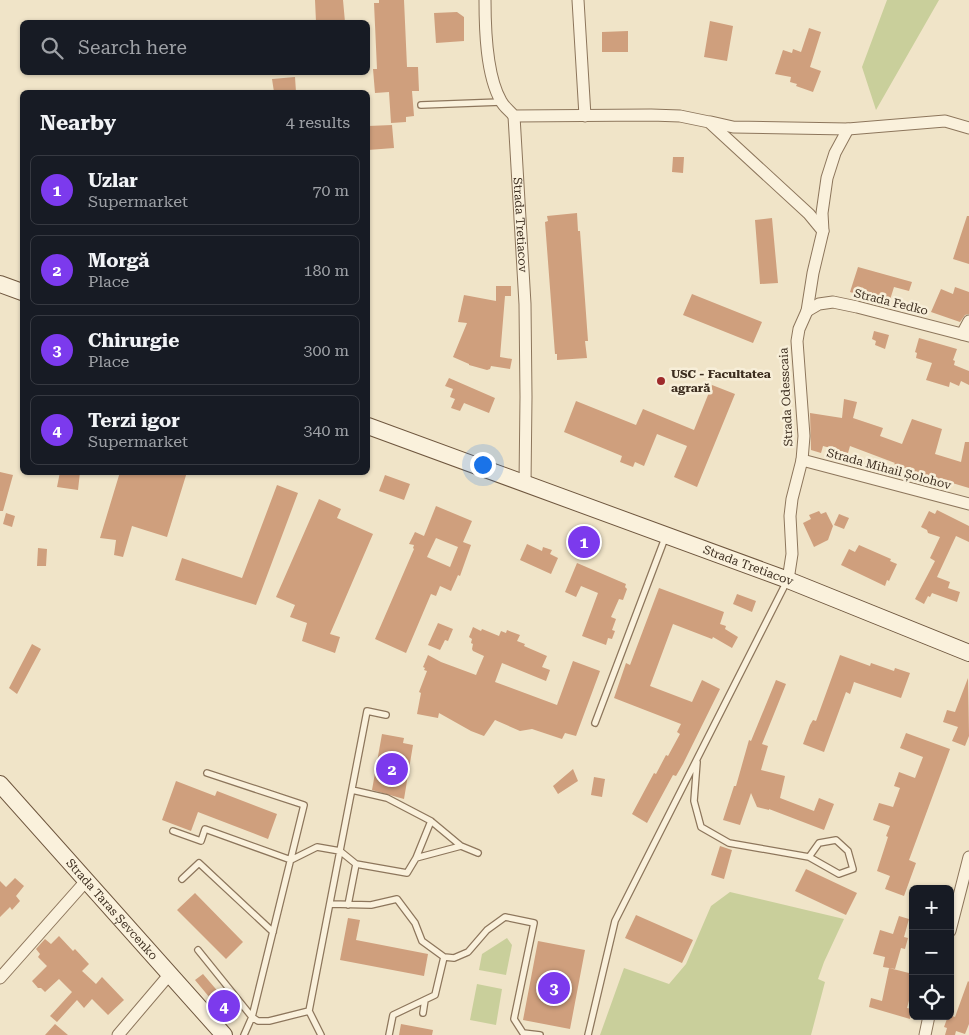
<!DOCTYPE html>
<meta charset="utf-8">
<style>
:root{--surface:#171b24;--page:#20242c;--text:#f1f3f6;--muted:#9ea1a6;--line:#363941;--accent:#7c3aed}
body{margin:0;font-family:"Roboto Serif",serif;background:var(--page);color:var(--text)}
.controls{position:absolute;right:15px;bottom:15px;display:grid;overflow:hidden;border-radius:8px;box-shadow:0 1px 4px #0004}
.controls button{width:45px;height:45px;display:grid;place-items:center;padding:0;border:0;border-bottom:1px solid var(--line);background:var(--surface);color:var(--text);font:25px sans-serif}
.you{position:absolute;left:482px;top:464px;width:18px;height:18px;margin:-12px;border:4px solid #fff;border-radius:50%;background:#1a73e8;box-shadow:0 0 0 8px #1a73e833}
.badge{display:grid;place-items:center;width:32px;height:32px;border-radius:50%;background:var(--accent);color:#fff;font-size:16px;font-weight:700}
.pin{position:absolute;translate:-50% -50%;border:2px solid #fff;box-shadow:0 1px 5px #0006}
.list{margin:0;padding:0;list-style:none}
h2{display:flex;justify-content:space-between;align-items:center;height:65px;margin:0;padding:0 20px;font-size:21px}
h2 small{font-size:16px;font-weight:400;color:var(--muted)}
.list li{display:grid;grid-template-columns:32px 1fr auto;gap:15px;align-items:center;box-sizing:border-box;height:70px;margin:0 10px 10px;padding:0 10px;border:1px solid var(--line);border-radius:8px}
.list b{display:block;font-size:19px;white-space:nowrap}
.list p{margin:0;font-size:16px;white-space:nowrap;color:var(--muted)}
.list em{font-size:16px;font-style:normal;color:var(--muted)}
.icon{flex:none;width:28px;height:28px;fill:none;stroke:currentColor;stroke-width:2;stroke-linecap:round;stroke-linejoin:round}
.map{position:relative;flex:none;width:969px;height:1035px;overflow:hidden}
.search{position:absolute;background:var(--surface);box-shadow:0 1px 4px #0004;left:20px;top:20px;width:350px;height:55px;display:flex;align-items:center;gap:12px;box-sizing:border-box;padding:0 18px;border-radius:8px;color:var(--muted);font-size:19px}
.panel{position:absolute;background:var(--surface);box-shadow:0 1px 4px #0004;left:20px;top:90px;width:350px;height:385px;border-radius:8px}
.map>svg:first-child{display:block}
.green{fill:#c9cf9b}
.building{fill:#cf9f7d;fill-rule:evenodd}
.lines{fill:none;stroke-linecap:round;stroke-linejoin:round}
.lane-casing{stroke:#8d765c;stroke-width:8}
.street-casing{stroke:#8d765c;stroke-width:13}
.secondary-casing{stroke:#6f573f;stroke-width:18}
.lane{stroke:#faf1dc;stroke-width:5.5}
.street{stroke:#faf1dc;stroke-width:11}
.secondary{stroke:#faf1dc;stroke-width:16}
.poi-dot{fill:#9e2a2b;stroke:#f7eed8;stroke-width:2}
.labels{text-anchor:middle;stroke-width:5;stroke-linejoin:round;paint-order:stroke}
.street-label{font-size:12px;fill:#3d2e20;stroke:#f7eed8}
.poi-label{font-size:12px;font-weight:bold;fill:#3d2e20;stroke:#f7eed8;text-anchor:start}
</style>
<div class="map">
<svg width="969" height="1035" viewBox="0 0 969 1035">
<rect width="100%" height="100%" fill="#f0e4c8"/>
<path class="green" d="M887 0H939L876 110 862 67Z
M730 892 844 919 824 962 818 979 825 982 811 1035H600L624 968 669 984 686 964 711 906Z
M507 938 512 945 506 975 479 970 482 954Z
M477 984 502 989 496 1025 470 1020Z"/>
<path class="building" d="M315 0H343L345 22H316Z
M379 0H404L407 67H418L419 91H412L414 116 406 117V122L391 123 389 92 375 93 373 69H377L374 3H379Z
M457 12 464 17V41L436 43 434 13Z
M710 21 733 26 727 61 704 57Z
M809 28 821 32 810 67 821 71 813 92 796 86 797 84 790 82 791 77 775 74 783 50 792 53 793 49 801 52Z
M628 31V52H602V32Z
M295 77 296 92H274L272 79Z
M392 125 394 148 368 150V126Z
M673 157H684L683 173 672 172Z
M577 213 578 231H580L588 341H585L587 358 557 360V354H555L545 222 548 221 547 216Z
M967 216H969V264L953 259Z
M772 218 778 283 760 284 755 220Z
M858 267 912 282 909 291 894 287 889 303 862 294 861 296 850 292Z
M496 286H511V296H505L500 357 512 359 510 369 491 366 490 369 487 370 469 365V364L453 357 467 323 458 322 464 295 496 301Z
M955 287 969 292V314L965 315 960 322 931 312 941 289 953 294Z
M692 294 762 322 753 343 683 315Z
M874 331 889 335 885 349 875 345 876 341 872 339Z
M919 338 957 349 953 360 955 361 954 365 969 371V385L961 381 959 386 950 382 949 387 926 380 932 363 916 358 917 353 915 352Z
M449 378 495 398 489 413 464 403 460 411 451 408 455 399 450 397 453 389 445 386Z
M712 385 735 394 697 487 674 477 687 446 657 434 644 466 635 462 633 467 620 462 622 456 564 432 576 401 636 425 643 409 694 430Z
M844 399 857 402 853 418 883 428 880 436 902 444 912 419 942 429 935 454 961 462 965 442H969V488L912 471 894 464 895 463 850 446 848 453 823 446 821 453 811 450 810 413 842 418Z
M0 472 13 475 3 511H0Z
M60 472H80L78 490 57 487Z
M120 472H187L167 537 132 526 123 557 114 555 116 540 100 538Z
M385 475 410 484 404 500 379 491Z
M277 485 298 493 256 605 175 580 182 558 242 578Z
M319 499 341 509 337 518 373 534 330 634 340 637 335 653 302 641 307 623 290 617 295 605 276 597Z
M436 506 472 521 463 542 471 545 460 576 458 575 451 591 440 586 436 596 431 594 406 653 375 639 414 549 413 548 414 545 409 544 415 532 424 536ZM436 538 458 547 450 567 427 557Z
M937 510 969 526V542L956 536 937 577 950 582 948 588 960 592 957 602 932 593 930 597 928 596 924 604 915 599 935 561 930 558 940 537 928 533 927 530 921 527 929 511 935 514Z
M819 511 821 514 826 512 833 526 828 540 814 547 803 523 811 519 809 515Z
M6 513 15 516 12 527 3 524Z
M839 514 849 518 844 529 834 525Z
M527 544 542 551 543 547 552 550 550 554 558 558 551 574 520 560Z
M859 545 891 559 890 561 897 564 889 581 887 580 885 586 841 565 849 549 855 552Z
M38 548 47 549 46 566H37Z
M577 563 626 584 625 587 627 589 623 600 619 599 611 617 616 619 612 630 615 631 612 639 608 638 606 645 582 636 598 593 581 586 576 597 565 592Z
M659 588 724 612 720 624 726 626 725 629 738 637 732 648 713 637 712 639 673 624 650 686 692 702 702 680 720 689 683 764 676 776 673 775 647 823 632 814 654 773 656 774 666 755 668 756 680 734 677 732 681 724 614 698 626 663 630 665Z
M737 594 756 601 752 612 733 604Z
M438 623 453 629 448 641 445 640 440 650 428 645Z
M473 627 481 631 482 629 499 636 501 631 506 633 507 630 520 635 517 641 525 644 524 646 547 656 542 667 550 670 546 681 502 663 495 682 557 705 573 661 600 671 576 736 565 733 562 739 532 729 520 731 495 720 484 736 471 731 439 713 438 718 417 714 421 693 419 692 427 671 424 670 425 668 423 667 428 655 441 662 476 675 484 656 473 651 472 649 473 644 471 643 472 639 469 637Z
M32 644 41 649 17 694 9 688Z
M840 655 870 666 871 663 894 671 895 668 910 673 901 698 854 682 850 694 846 692 824 752 803 744 810 725 813 720 816 721Z
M968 678 969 736 965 746 952 741 958 727 943 722 947 710 955 712Z
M776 680 786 684 762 744 768 746 761 770 785 776 780 798 814 811 819 798 834 804 824 830 769 809V810L757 807 751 793 740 825 723 820 734 786H736L749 740 751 741Z
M906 733 950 749 909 860 916 863 904 896 885 889 890 876 877 871 888 837 886 836 890 826 873 820 879 803 893 807 900 788 894 786 899 772 915 778 923 757 900 748Z
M382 734 404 738 403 743 413 745 404 799 372 790Z
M573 769 578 781 558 794 553 786Z
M594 777 605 779 602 797 591 795Z
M176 781 215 796 217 791 277 814 268 839 198 812 191 831 162 820Z
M720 846 732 850 724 879 711 875Z
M806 869 857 893 846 915 795 891Z
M15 878 24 886 16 896 20 901 12 910 10 907 0 917V881L6 887Z
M195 893 243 942 226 959 177 910Z
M636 915 693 940 682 963 625 938Z
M899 916 909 919 904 937 908 938 905 949 901 948 895 969 883 967 885 957 873 954 880 930 893 934Z
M348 918 360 920 356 940 428 954 424 976 340 960Z
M59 936 73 951 75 949 89 964 82 971 96 984 102 977 124 1000 108 1015 92 999 84 1008 77 1000 57 1022 50 1016 72 992 59 979 45 992 41 988H38L32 981 47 966 38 957 40 954 36 949 45 939 51 944Z
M538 941 585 950 570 1029 523 1020Z
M889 968 913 974V986L907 1008 912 1009 910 1019 869 1007 871 998 882 1001Z
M203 974 238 1015 230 1022 195 980Z
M968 981 969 982V1024L965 1034 956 1031 955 1035H945L947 1028 944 1027 948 1016 950 1015 955 1017Z
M55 1024 68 1035H45Z
M401 1024 433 1030 432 1035H399Z"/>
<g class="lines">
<g class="lane-casing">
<path id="lane" d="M421 105 501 102
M595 723 665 538
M697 762 694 801 701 827 729 843 809 857 819 843 836 840 848 851 853 869 839 874 809 857
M207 773 304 805 252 1017 244 1035
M352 790 387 798 431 821 461 846
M173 831 201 841 205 829 291 860 317 847 340 851 356 864 407 873 416 858 461 846 478 853
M416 858 431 821
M182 879 199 863 273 932
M330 904 371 905 397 899 415 923 422 941 444 957 454 958 468 952 487 930 505 917 534 923 514 1019 523 1033 540 1035
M348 905 356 864
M198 950 252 1017 258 1021H269L309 1011 321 1035
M309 1011 367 711 386 715
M423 1013 425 1000
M389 1035 393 1015 435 995 444 957
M588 1035 615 921 787 581"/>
</g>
<g class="street-casing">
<g id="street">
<path d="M485 0C485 29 486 75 501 101 504 107 510 111 514 116L651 115 680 116 709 122 809 214 823 231"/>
<path d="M578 0 585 116"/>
<path id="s1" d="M514 116 525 304 526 397 525 484"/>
<path d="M711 122 733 127 848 129 945 121 969 128"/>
<path d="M807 311 819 304 833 302 857 307 969 336"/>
<path d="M962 334 969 321"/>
<path d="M802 460 969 504"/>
<path d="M788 580 792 554 790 516 792 499 802 460 804 436 797 341 799 329 807 311 813 273 823 231 822 213 827 178 835 153 848 129"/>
<path d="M950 931 969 857"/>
<path d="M0 978 86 881"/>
<path d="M118 1035 169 975"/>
<path d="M925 1035 929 1016"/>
</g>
</g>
<g class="secondary-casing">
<g id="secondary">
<path d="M0 284 22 292"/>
<path id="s2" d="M368 426 788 580 969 653"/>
<path id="s3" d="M0 784 224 1035"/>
</g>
</g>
<use href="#lane" class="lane"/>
<use href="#street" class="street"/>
<use href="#secondary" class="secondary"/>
</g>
<circle class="poi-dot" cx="661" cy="381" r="5"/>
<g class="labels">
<g class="street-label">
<text dy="4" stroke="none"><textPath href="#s1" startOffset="109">Strada Tretiacov</textPath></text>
<text transform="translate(891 302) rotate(14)" y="4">Strada Fedko</text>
<text transform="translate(786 397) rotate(-93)" y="4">Strada Odesscaia</text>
<text transform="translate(889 469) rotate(15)" y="4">Strada Mihail Șolohov</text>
<text dy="4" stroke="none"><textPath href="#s2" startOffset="405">Strada Tretiacov</textPath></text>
<text dy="4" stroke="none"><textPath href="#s3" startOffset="168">Strada Taras Șevcenko</textPath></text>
</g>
<g class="poi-label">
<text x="671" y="378">USC - Facultatea<tspan x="671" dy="14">agrară</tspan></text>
</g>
</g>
</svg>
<div class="controls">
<button>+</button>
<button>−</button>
<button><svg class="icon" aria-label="locate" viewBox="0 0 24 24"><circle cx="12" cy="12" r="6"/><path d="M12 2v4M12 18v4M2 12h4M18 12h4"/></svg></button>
</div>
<div class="you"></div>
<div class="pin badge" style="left:584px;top:542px">1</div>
<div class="pin badge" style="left:392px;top:769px">2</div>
<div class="pin badge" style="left:554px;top:988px">3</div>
<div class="pin badge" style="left:224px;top:1006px">4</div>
<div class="search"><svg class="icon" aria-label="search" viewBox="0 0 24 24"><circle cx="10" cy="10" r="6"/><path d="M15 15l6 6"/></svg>Search here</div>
<section class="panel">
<h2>Nearby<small>4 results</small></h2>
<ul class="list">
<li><span class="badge">1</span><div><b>Uzlar</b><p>Supermarket</p></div><em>70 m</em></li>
<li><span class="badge">2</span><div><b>Morgă</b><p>Place</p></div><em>180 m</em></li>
<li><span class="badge">3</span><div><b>Chirurgie</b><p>Place</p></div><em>300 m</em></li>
<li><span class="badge">4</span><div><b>Terzi igor</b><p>Supermarket</p></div><em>340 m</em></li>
</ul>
</section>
</div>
